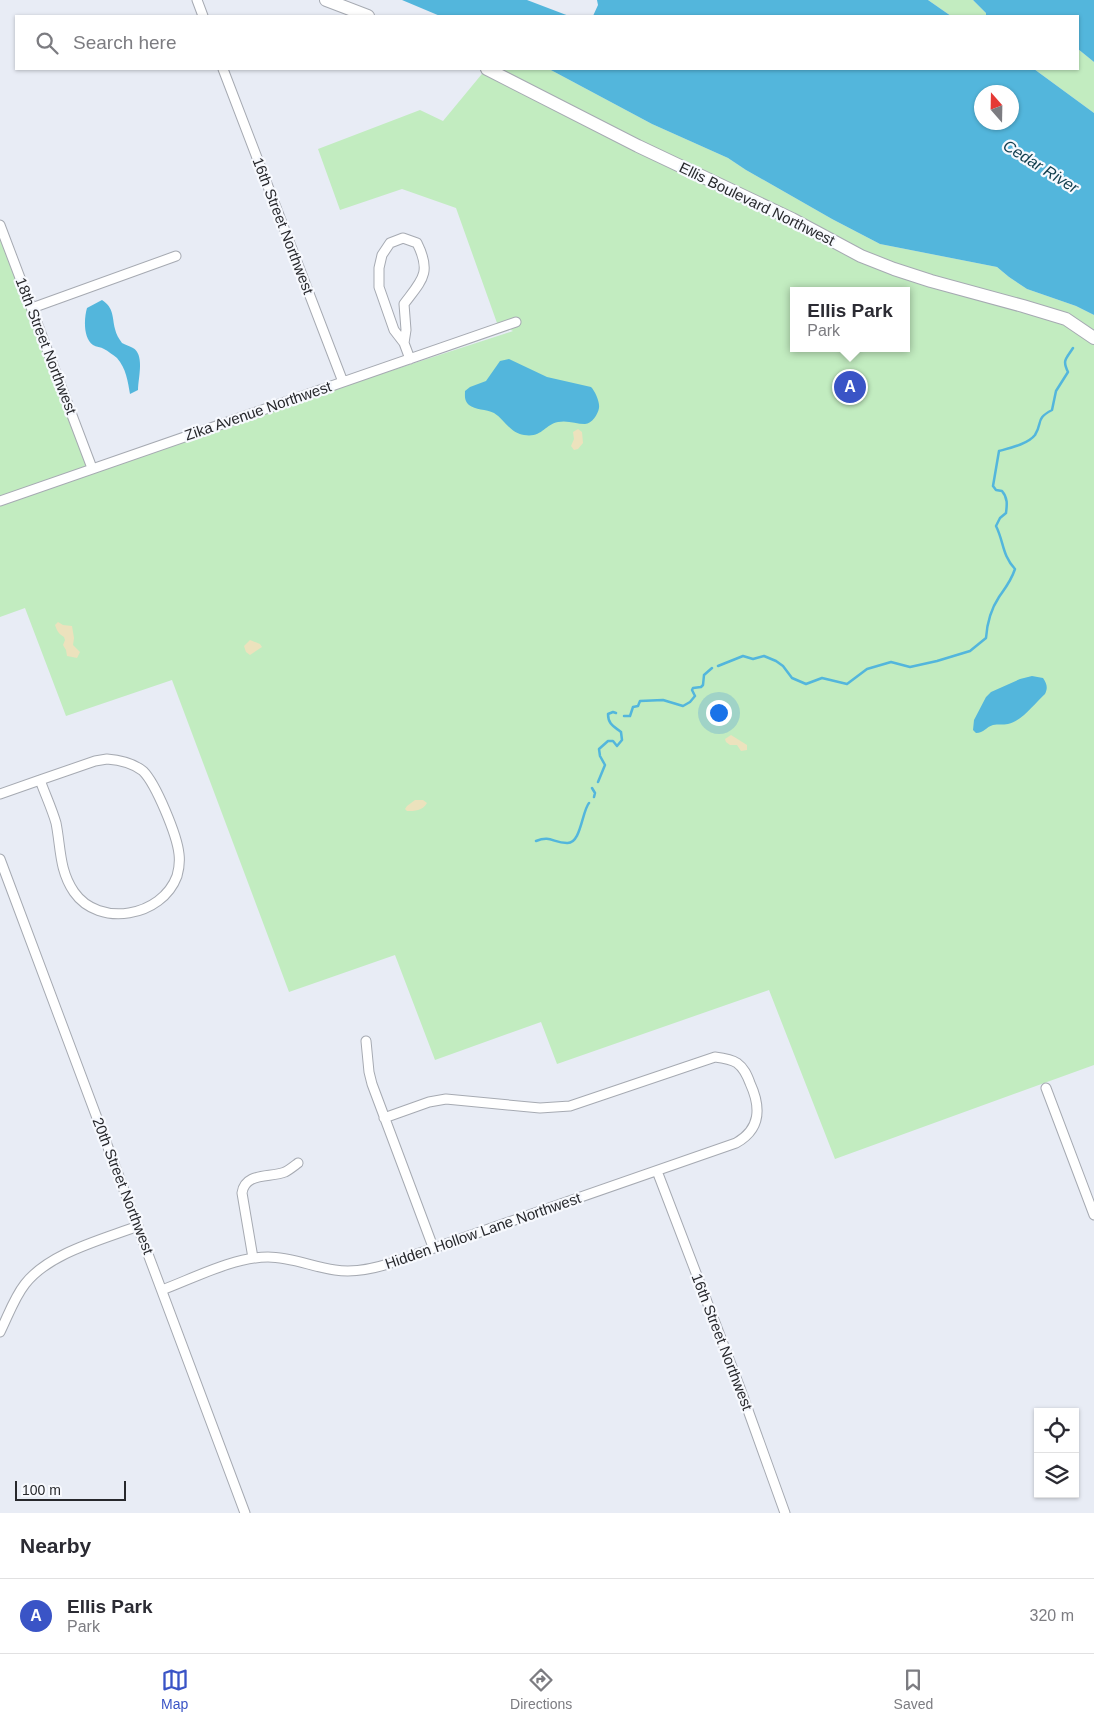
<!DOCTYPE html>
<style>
:root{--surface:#fff;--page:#f7f7f7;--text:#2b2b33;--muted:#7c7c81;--line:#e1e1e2;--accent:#3a54c6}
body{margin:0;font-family:Arial,sans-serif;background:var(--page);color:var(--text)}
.controls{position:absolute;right:15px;bottom:15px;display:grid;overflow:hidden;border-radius:0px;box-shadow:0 1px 4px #0004}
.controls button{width:45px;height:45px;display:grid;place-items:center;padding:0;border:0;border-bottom:1px solid var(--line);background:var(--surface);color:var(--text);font:25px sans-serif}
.compass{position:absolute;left:974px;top:85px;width:45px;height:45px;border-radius:50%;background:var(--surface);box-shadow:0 1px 4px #0004;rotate:340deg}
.scale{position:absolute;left:15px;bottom:12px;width:111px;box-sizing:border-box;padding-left:5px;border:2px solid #27282c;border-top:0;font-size:14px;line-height:18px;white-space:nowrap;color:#27282c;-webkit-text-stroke:4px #f7f9fe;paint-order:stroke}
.you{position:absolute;left:718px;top:712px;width:18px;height:18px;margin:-12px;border:4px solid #fff;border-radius:50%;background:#1a73e8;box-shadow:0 0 0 8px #1a73e833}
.badge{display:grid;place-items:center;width:32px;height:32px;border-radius:50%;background:var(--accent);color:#fff;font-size:16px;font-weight:700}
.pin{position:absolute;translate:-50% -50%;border:2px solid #fff;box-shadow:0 1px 5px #0006}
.popup{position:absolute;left:790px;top:287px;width:120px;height:65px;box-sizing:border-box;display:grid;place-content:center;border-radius:0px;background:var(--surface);filter:drop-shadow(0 1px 4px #0005);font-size:16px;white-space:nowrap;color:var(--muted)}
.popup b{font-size:19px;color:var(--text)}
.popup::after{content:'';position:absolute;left:50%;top:100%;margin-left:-10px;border:10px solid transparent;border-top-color:var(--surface)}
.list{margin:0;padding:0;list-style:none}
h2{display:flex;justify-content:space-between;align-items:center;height:65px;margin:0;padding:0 20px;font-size:21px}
h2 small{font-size:16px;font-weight:400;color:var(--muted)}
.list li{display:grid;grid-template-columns:32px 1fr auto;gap:15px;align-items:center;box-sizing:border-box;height:75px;padding:0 20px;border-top:1px solid var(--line)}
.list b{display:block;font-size:19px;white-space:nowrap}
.list p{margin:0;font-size:16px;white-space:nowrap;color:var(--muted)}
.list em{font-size:16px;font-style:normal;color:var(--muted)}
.icon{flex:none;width:28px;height:28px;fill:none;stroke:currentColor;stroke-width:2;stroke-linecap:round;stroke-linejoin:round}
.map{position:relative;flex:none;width:1094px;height:1513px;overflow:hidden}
.search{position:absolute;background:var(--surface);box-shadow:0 1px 4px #0004;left:15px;right:15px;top:15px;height:55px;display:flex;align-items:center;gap:12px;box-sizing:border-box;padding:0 18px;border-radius:0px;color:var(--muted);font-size:19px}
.sheet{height:140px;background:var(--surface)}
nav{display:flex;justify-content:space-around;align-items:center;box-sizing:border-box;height:70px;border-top:1px solid var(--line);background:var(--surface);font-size:14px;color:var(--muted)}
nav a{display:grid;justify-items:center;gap:2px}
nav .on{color:var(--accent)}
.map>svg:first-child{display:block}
.green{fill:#c2ecc0;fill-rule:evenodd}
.sand{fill:#ece2bd}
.water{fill:#53b6dc;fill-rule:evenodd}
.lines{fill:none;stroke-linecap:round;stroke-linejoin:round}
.stream{stroke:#53b6dc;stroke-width:2.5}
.street-casing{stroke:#a6aab2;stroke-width:11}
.secondary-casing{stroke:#a6aab2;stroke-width:14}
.street{stroke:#fff;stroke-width:9}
.secondary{stroke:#fff;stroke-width:12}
.labels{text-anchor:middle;stroke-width:4.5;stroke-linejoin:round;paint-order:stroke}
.street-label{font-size:15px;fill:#27282c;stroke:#f7f9fe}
.water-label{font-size:16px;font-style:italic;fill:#113e4e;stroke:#f7f9fe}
</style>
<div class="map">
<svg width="1094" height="1513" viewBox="0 0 1094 1513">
<rect width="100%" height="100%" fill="#e8ecf5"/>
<path class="green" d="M928 0H973L986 13V16H951Z
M1078 49 1094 62V113L1034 69H1078Z
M486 69H549L652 124 728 158 746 170 832 219 880 244 997 267 1009 277 1027 289 1076 306 1094 315V1065L835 1159 769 990 557 1064 541 1022 435 1060 395 955 289 992 172 680 66 716 25 608 0 617V225L92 468 513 331 497 323 456 208 402 189 340 210 318 149 420 110 443 121ZM794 291H906V348H794Z"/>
<path class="sand" d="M578 429 582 432 583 443 578 449 574 450 571 446 574 439 573 432Z
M58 622 63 625 72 626 74 638 73 645 80 652 77 658 67 656 66 650 63 645 65 640 64 637C59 634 57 631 55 625Z
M250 640 260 644 262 647 250 655 246 652 244 646Z
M731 735 747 745V750L741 751 737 745H730L726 742 725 739Z
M415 800H423L427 803C422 811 415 811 407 811L405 809 407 806Z"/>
<path class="water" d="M402 0H527L569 16H440Z
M597 0H928L951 16H593L598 5Z
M973 0H1094V62L1078 49V16H986V13Z
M549 69H1034L1094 113V315L1076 306 1027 289 1009 277 997 267 880 244 832 219 746 170 728 158 652 124ZM982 92H1012V122H982Z
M102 300C114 308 112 316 115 329 116 334 119 339 122 343 125 345 130 346 133 348 145 355 138 378 138 390L130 394C128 382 126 368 117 358 113 355 108 351 104 349 101 347 96 347 93 345 83 338 84 318 87 308Z
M509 359 547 377 591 387C595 391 600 402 599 408 598 414 592 424 585 424 576 424 568 420 558 422 544 425 542 438 524 435 510 433 505 420 494 413 486 409 475 410 469 405 464 401 465 395 465 391L470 387 486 381 500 361Z
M1032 676 1043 678C1047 684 1048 688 1045 694 1034 704 1022 721 1008 724 1003 725 998 724 993 725 986 727 984 733 976 733L973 730 974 720 986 697 991 692 1020 679Z"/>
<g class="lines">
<path class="stream" d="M718 666 743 656 753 659 764 656 776 661 783 666 792 678 806 684 822 678 847 684 867 669 891 662 910 667 937 661 970 651 986 638C987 624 991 609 999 597 1006 587 1011 581 1015 569 1002 555 1004 542 996 526L1000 518 1006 513C1007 505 1008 498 1002 491L996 490 993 486 999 451C1010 448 1028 444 1035 435 1043 422 1035 419 1052 410L1056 391 1068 372C1062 360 1066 359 1073 348
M624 716H630L633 707 638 706 640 701 663 700 683 706 690 702 695 696 692 690 693 688 701 687 703 685 704 675 712 668
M598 782 605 765 600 756 599 749 608 741H613L617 746 622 740 621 732C615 727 608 725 608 714L613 712 616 713
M592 788 595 793 594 797
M536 841C551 835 553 843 567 843 581 844 582 811 589 803"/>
<g class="street-casing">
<path id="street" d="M197 0 203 16
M223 69 343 382
M0 225 92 468
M32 308 176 256
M404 343 406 330 404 304C422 280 432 273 417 243L403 238 390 243 382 255 379 268V287L394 330 404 343 410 359
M0 501 516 322
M107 759C120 760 133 763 143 771 156 784 177 835 179 854 180 862 179 869 177 876 162 917 99 928 74 892 59 870 61 848 56 823 52 809 45 794 40 780L95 761Z
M0 794 40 780
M0 859 245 1513
M366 1041 369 1072 372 1084 433 1247
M1046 1088 1094 1215
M657 1171 740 1388 785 1513
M253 1258 242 1193C245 1172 270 1178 285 1172 289 1170 294 1166 298 1163
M162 1290C194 1278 234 1257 268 1257 291 1257 313 1267 335 1270 355 1273 373 1269 391 1263L736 1143C761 1129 761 1107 750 1083 747 1075 744 1068 737 1063 731 1059 723 1058 715 1057L570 1106 540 1108 446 1099 429 1102 384 1118
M0 1332C8 1316 14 1298 25 1284 49 1253 101 1240 138 1226"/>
</g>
<g class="secondary-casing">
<path id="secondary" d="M326 0 368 16
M487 69 638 146 792 219 861 256 894 269 931 281 1023 306 1066 319 1094 338"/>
</g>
<use href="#street" class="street"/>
<use href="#secondary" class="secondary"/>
</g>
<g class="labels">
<g class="street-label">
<text transform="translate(757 204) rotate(26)" y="5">Ellis Boulevard Northwest</text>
<text transform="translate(283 226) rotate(69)" y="5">16th Street Northwest</text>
<text transform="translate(46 346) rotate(69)" y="5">18th Street Northwest</text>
<text transform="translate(258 411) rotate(-19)" y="5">Zika Avenue Northwest</text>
<text transform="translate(123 1186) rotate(69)" y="5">20th Street Northwest</text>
<text transform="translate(483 1231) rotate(-19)" y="5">Hidden Hollow Lane Northwest</text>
<text transform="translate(722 1342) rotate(69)" y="5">16th Street Northwest</text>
</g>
<g class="water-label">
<text transform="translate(1041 166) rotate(32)" y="6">Cedar River</text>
</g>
</g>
</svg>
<div class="controls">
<button><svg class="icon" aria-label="locate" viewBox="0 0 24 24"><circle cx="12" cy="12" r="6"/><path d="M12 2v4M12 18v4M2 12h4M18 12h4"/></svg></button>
<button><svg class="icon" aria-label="layers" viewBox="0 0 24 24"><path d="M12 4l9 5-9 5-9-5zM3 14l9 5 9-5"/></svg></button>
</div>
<svg class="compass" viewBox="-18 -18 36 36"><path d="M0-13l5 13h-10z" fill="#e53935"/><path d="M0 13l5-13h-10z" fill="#7c7c81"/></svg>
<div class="scale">100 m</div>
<div class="you"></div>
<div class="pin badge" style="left:850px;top:387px">A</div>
<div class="popup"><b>Ellis Park</b>Park</div>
<div class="search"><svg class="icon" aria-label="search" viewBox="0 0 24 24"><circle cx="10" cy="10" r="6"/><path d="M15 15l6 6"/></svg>Search here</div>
</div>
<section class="sheet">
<h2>Nearby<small></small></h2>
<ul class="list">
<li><span class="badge">A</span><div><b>Ellis Park</b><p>Park</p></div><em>320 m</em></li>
</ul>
</section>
<nav>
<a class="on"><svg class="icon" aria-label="map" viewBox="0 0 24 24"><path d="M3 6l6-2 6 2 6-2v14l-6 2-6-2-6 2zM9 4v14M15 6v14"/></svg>Map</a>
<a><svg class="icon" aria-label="directions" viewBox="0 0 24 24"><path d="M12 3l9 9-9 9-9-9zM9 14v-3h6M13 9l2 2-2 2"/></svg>Directions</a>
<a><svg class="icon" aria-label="saved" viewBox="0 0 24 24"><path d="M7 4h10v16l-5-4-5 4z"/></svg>Saved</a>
</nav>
